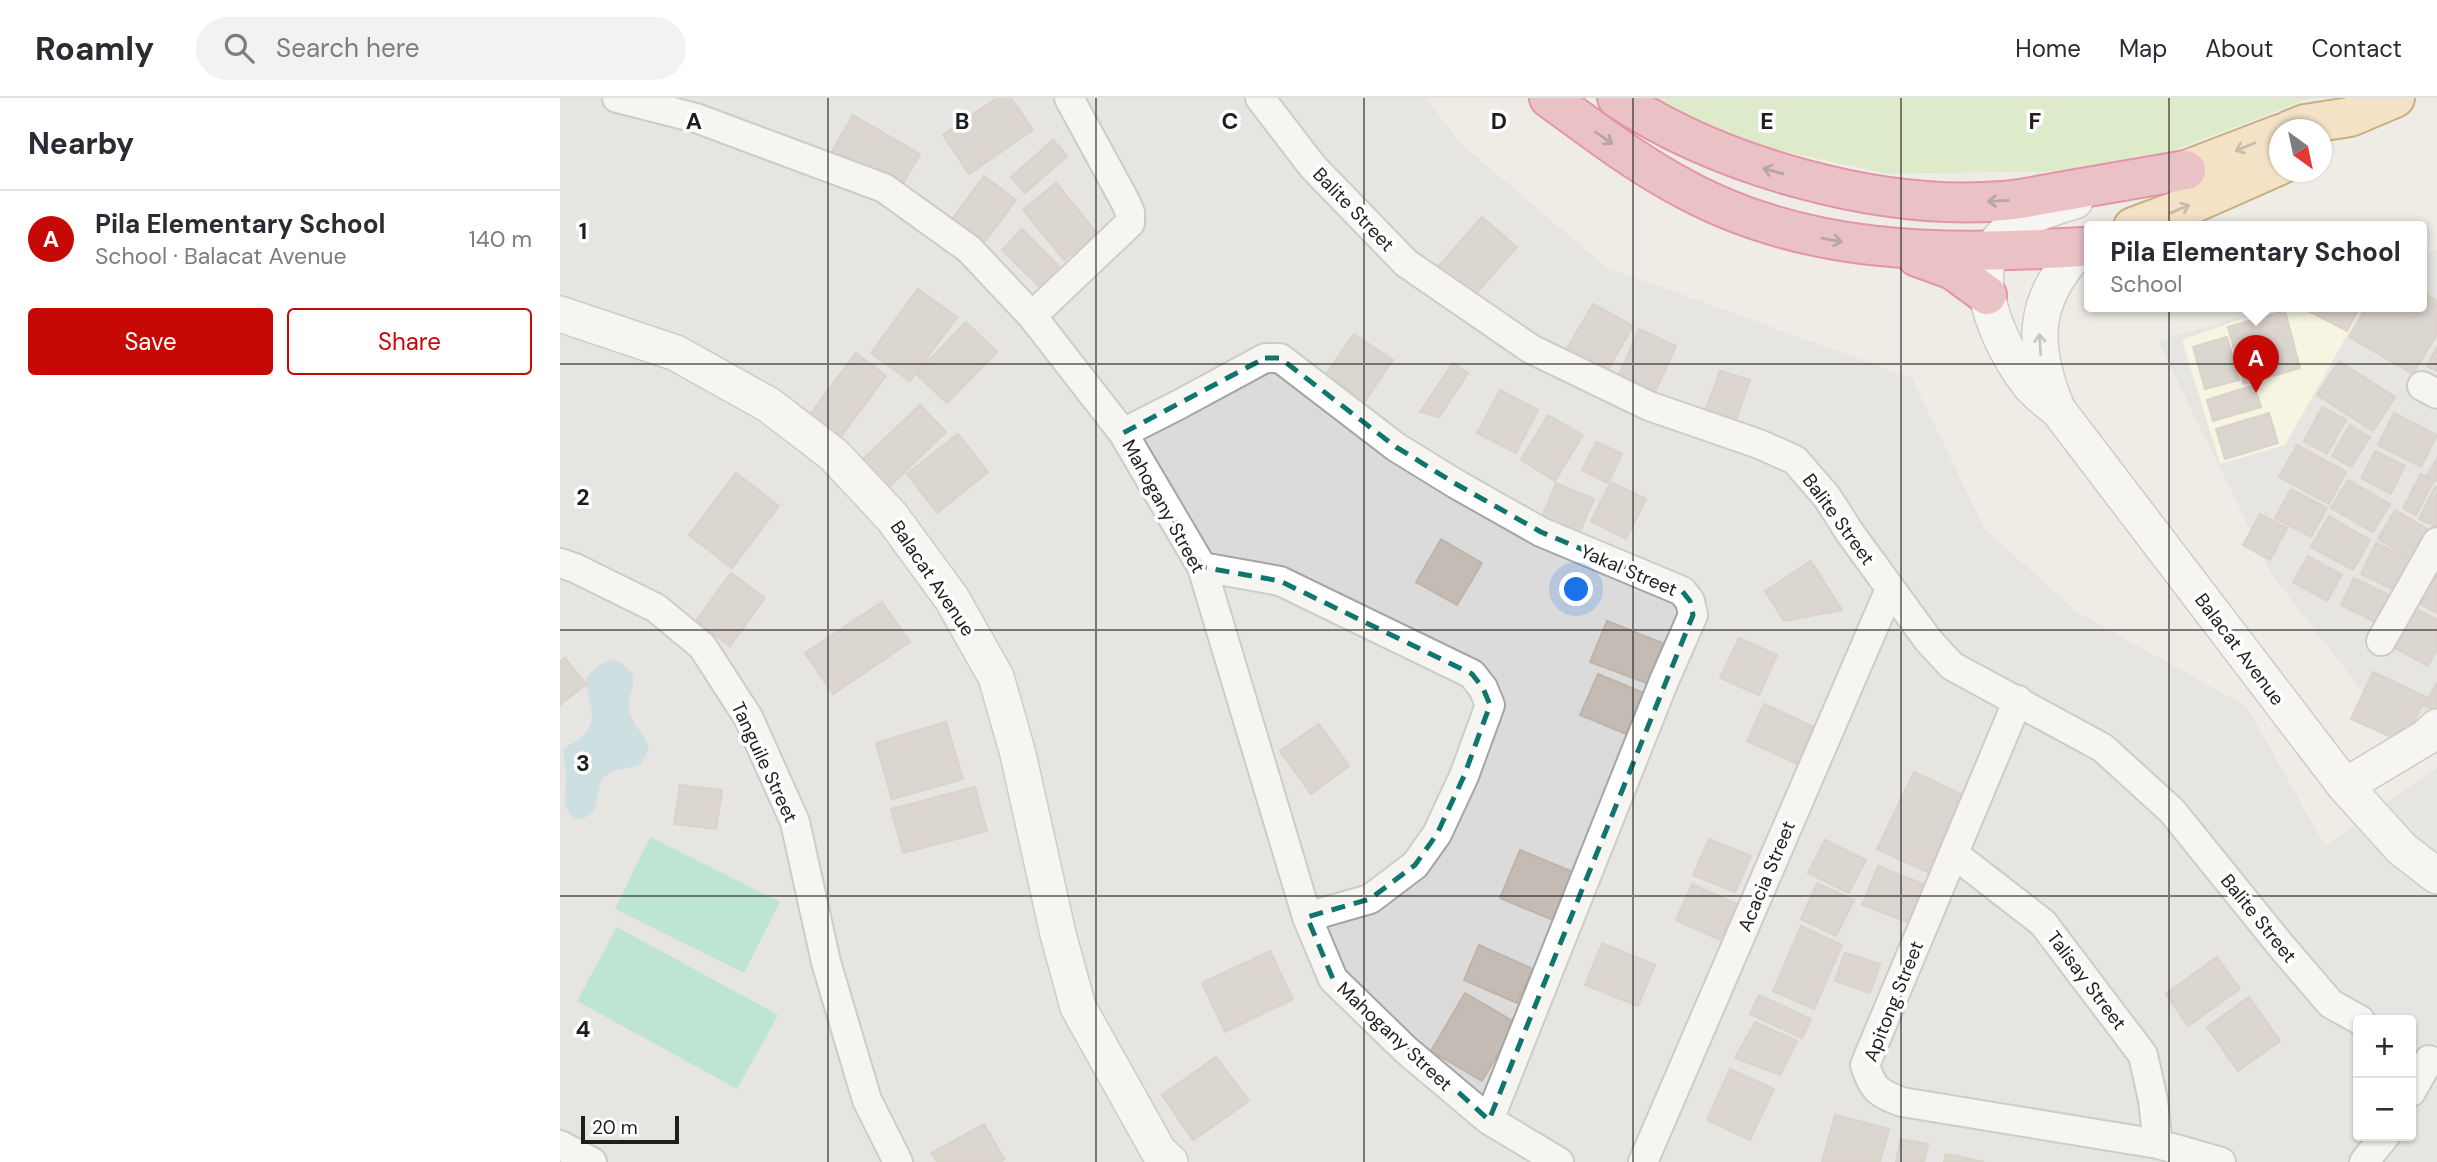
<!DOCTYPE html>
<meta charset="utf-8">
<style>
:root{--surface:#fff;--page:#f2f2f3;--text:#2b2b33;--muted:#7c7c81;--line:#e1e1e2;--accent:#c70905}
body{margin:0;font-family:"DM Sans",sans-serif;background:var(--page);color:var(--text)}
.controls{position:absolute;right:21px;bottom:21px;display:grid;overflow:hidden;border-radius:7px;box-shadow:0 2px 5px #0004}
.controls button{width:63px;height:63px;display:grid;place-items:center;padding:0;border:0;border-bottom:2px solid var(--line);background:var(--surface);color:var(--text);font:35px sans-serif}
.compass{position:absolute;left:1709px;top:21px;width:63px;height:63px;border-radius:50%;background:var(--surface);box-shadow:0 2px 5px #0004;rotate:147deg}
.scale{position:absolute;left:21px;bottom:18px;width:98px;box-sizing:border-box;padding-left:7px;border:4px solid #1e1e1e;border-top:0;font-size:19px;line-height:24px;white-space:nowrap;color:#1e1e1e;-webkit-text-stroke:5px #fff;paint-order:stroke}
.you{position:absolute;left:1017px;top:492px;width:24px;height:24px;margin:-18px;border:5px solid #fff;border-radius:50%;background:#1a73e8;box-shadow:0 0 0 10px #1a73e833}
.badge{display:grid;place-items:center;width:46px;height:46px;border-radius:50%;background:var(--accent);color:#fff;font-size:23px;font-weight:700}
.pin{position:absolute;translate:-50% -58px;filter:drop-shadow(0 2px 4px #0008)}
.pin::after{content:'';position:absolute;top:37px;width:24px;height:21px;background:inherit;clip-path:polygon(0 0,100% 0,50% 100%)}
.popup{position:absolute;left:1524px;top:123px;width:343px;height:91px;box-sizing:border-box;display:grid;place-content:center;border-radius:7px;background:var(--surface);filter:drop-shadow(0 2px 5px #0005);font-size:23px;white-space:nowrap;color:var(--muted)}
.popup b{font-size:26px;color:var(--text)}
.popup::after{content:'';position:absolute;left:50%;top:100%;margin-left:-14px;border:14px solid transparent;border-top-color:var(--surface)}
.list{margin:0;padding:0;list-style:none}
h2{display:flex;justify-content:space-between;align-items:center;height:91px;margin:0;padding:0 28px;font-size:30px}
h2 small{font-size:23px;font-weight:400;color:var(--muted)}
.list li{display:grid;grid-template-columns:46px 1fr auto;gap:21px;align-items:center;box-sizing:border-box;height:98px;padding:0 28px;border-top:2px solid var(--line)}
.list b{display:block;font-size:26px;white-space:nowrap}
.list p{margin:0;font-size:23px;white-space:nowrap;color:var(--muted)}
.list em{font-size:23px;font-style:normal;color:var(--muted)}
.actions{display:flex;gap:14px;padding:21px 28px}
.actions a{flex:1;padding:16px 0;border:2px solid var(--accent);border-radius:7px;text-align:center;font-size:24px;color:var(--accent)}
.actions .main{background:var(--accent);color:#fff}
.icon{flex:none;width:38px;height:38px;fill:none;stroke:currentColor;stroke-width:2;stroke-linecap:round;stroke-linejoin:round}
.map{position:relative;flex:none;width:1877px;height:1064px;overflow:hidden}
header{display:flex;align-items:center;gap:42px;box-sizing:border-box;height:98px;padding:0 35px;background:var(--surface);border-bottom:2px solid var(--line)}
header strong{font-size:33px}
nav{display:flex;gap:38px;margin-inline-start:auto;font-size:24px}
.search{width:490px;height:63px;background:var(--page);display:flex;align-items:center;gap:18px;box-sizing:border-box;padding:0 24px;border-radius:38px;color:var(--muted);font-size:26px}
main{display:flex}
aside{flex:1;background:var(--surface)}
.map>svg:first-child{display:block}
.residential{fill:#dcdbdb;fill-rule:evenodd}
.education{fill:#fefede}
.grass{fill:#c8e8ac}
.pitch{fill:#84dcbc}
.water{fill:#a6cedc}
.building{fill:#c3bbb4;stroke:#c0b3a7;stroke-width:2}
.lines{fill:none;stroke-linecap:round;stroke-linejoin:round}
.minor-casing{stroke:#a5a5a5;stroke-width:32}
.tertiary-casing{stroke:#a5a5a5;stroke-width:38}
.primary-casing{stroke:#956704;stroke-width:42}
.motorway-casing{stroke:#d62961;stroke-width:42}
.minor{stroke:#fff;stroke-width:28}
.tertiary{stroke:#fff;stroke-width:35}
.primary{stroke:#f9d49f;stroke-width:38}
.motorway{stroke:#e48e9d;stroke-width:38}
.oneway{stroke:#775057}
.oneway2{stroke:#968265}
.oneway3{stroke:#9a9a9a}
.marked{fill:none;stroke:#0f766e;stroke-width:5;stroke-dasharray:14 9;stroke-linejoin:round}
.grid{fill:none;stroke:#1e1e1e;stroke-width:2;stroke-opacity:0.55}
.labels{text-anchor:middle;stroke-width:7;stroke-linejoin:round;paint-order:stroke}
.street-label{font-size:19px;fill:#1e1e1e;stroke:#fff}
.grid-label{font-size:23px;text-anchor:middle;font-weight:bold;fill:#1e1e1e;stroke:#fff;stroke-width:7;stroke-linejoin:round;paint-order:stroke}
</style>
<header>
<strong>Roamly</strong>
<div class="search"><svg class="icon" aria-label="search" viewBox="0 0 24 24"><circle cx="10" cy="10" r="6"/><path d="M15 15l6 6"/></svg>Search here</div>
<nav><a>Home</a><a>Map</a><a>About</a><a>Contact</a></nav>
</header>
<main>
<aside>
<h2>Nearby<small></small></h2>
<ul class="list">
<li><span class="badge">A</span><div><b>Pila Elementary School</b><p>School · Balacat Avenue</p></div><em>140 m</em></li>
</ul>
<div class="actions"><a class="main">Save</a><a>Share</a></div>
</aside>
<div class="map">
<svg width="1877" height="1064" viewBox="0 0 1877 1064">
<rect width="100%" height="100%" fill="#efece5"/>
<path class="residential" d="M0 0H866L900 45 1046 169 1352 280 1424 430 1517 514 1687 609 1765 748 1877 669V1064H0ZM1798 922H1851V1038H1798Z
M1877 151V658L1814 608 1712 477 1598 243 1714 209H1862V157Z"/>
<path class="education" d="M1714 209H1803L1725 347 1660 366 1622 242Z"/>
<path class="grass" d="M1089 0H1750L1609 54 1510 73 1329 76 1179 44Z"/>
<path class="pitch" d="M90 739 220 804 184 875 55 811Z
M57 829 218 917 177 991 17 903Z"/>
<path class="water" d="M55 562C90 580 63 594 70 616 75 630 86 637 89 651L80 666C70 671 56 670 48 676 29 688 48 716 17 722L10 717 5 707 6 676 3 651C9 647 18 643 23 638 40 622 28 601 26 582 34 570 40 564 55 562Z"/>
<path class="building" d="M437 0H451L473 32 409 76 383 37Z
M293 17 360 56 338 94 271 55Z
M493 42 507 58 465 95 451 79Z
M424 78 456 102 424 145 392 121Z
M496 85 537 135 504 162 463 112Z
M922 119 957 149 913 199 878 169Z
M462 131 499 168 479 188 442 152Z
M358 191 397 219 350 283 311 255Z
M1862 194 1877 203V236L1853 276 1789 239 1807 209H1862Z
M1033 206 1073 228 1044 279 1004 256Z
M1759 209H1800L1787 233 1750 214Z
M1725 213 1740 270 1684 286 1668 229Z
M406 224 437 254 387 305 356 276Z
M1079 231 1116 248 1092 301 1056 284Z
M794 236 833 262 805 303 766 276Z
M1667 239 1679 282 1645 291 1633 249Z
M1877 249V273L1867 268Z
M296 255 326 278 276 345 246 322Z
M1779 263 1835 299 1813 333 1757 297Z
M893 265 908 275 879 319 860 314Z
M1160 273 1190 282 1172 333 1142 322Z
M1694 287 1701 309 1653 323 1647 302Z
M940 292 978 312 956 355 917 335Z
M360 307 386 334 328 390 302 362Z
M1762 309 1786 322 1767 356 1744 343Z
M1709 315 1718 345 1665 361 1656 331Z
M1834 315 1877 337 1861 369 1818 347Z
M988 317 1023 337 995 383 961 362Z
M1790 327 1810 339 1791 369 1772 358Z
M398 336 428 374 377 415 347 376Z
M1036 344 1062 356 1048 385 1022 372Z
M1737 347 1786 374 1769 406 1719 379Z
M1815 353 1845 368 1831 396 1801 380Z
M1877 360V383L1867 378Z
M176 375 219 408 172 470 129 437Z
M1861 376 1874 382 1856 417 1843 410Z
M1788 382 1830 406 1813 434 1771 410Z
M1051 384 1086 401 1066 441 1031 423Z
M996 385 1034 401 1017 440 980 424Z
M1875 389 1877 390V429L1859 421Z
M1731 391 1767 410 1751 439 1715 420Z
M1835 412 1877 437 1860 467 1818 441Z
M1700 416 1727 430 1710 462 1683 447Z
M1769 418 1810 442 1793 472 1751 449Z
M881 441 922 465 897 507 856 484Z
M1816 445 1858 466 1843 496 1801 476Z
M1748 458 1782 477 1767 503 1733 484Z
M1251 463 1282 512 1224 523 1205 493Z
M1867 473 1877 478V515L1852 501Z
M171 475 205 500 170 548 136 523Z
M1794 480 1833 499 1819 526 1781 507Z
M322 504 350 544 273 596 245 555Z
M1847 506 1877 522V551L1868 568 1826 545Z
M1047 523 1105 546 1089 586 1030 564Z
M1179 540 1217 557 1199 597 1160 580Z
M5 560 26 586 0 607V564Z
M1813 574 1866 599 1844 645 1791 621Z
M1038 576 1084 595 1066 636 1020 617Z
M1877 585V614L1864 607Z
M1204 606 1254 629 1237 666 1187 643Z
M386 624 403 681 332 701 316 645Z
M759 626 789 668 751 696 720 653Z
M1354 674 1403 697 1367 774 1317 751Z
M120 687 162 692 156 731 114 726Z
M415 689 427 733 343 755 331 711Z
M1149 741 1191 758 1175 794 1133 777Z
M1265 742 1306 762 1289 795 1248 775Z
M960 752 1013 774 993 822 940 800Z
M1318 768 1363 786 1348 824 1302 807Z
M1257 785 1294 802 1276 838 1241 821Z
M1132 786 1177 806 1160 842 1116 822Z
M1241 828 1282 847 1254 911 1213 893Z
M1042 845 1095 867 1078 908 1025 887Z
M919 847 973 871 957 905 904 882Z
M710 853 733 901 665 934 642 885Z
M1285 855 1320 866 1310 895 1275 883Z
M1657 859 1680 891 1628 928 1606 896Z
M905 895 956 925 922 983 871 953Z
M1199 897 1251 921 1242 940 1190 916Z
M1689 899 1720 943 1678 973 1647 929Z
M1195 924 1237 943 1220 977 1175 960Z
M656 959 689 1003 633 1042 602 997Z
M1170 971 1214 991 1190 1042 1147 1022Z
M1275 1017 1329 1031 1320 1064H1262Z
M424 1026 444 1061 440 1064H377L372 1055Z
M1341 1041 1368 1046 1364 1064H1336Z
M1386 1056 1424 1064H1384Z"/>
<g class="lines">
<g class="minor-casing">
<path id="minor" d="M57 0 136 20 324 90 409 151 472 218 563 335 642 469 747 819 773 881 846 952 929 1022 999 1064
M700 0 753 69 846 165 971 251 1089 308 1199 346 1235 362 1267 399 1290 435 1368 542 1392 568 1543 650 1612 713 1722 849 1771 906 1800 922
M472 218 570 125V114L565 103 509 0
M1862 288 1877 296
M563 335 620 306 705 260H720L836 349 896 386 981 434 1122 493 1130 503 1133 517 1104 583 929 1022
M0 465 15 470 96 510 142 548 188 619 235 724 266 864 307 1002 338 1064
M642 469 720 483 912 576 923 590 930 607 904 678 877 736 855 767 810 801 747 819
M1821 543 1877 444
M1458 602 1305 967C1313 992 1318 995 1342 1004L1598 1046 1661 1064
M1394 756 1483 825 1583 957 1593 1002 1598 1046
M1851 994 1869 962
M0 1047 32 1064
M1083 1064 1330 491
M1804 1064 1825 1038"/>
</g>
<g class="tertiary-casing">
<path id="tertiary" d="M1515 103C1487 111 1452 122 1435 147 1409 184 1444 255 1469 286 1477 296 1488 304 1498 312L1785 688 1842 751 1877 778
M0 216 116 255 209 307 274 357 332 419 392 501 436 579 458 656 498 836 518 909 599 1054 610 1064
M1495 305C1470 242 1474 199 1522 149
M1785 688 1865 640 1877 629"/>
</g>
<g class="primary-casing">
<path id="primary" d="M1730 32 1745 26 1790 19 1835 0
M1626 72 1720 36
M1573 129 1616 113 1720 67"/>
</g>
<g class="motorway-casing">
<path id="motorway" d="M989 0C1029 29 1069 60 1112 84 1239 158 1380 157 1522 149
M1057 0C1159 68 1319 113 1442 103 1463 102 1484 96 1505 93 1545 86 1586 79 1626 72
M1357 159 1393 172 1427 197"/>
</g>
<use href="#minor" class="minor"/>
<use href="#tertiary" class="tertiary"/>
<use href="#primary" class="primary"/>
<use href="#motorway" class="motorway"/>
</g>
<defs><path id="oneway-shaft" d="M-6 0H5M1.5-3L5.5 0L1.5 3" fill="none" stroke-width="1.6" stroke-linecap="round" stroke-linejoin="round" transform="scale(1.75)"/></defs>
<g class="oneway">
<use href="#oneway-shaft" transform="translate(1044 40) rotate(35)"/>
<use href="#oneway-shaft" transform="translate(1213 73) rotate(-164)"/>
<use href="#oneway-shaft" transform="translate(1438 103) rotate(177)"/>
<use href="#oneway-shaft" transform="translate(1272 142) rotate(10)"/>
</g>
<g class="oneway2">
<use href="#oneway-shaft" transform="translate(1685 49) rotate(158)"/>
<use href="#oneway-shaft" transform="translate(1620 111) rotate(-23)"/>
</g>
<use class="oneway3" href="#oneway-shaft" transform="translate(1480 246) rotate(-94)"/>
<path d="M0 0H1877V1064H0ZM705 260H720L836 349 896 386 981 434 1122 493 1130 503 1133 517 929 1022 773 881 747 819 810 801 855 767 877 736 904 678 930 607 923 590 912 576 720 483 642 469 563 335Z" fill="#efece5" fill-opacity=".55" fill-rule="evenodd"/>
<path class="marked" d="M705 260H720L836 349 896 386 981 434 1122 493 1130 503 1133 517 929 1022 773 881 747 819 810 801 855 767 877 736 904 678 930 607 923 590 912 576 720 483 642 469 563 335Z"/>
<path class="grid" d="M268 0V1064M536 0V1064M804 0V1064M1073 0V1064M1341 0V1064M1609 0V1064M0 266H1877M0 532H1877M0 798H1877"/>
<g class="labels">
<g class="street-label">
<text transform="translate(794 111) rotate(46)" y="7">Balite Street</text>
<text transform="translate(604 408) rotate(61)" y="7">Mahogany Street</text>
<text transform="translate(1279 421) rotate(54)" y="7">Balite Street</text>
<text transform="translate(1069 472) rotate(23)" y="7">Yakal Street</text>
<text transform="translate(373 480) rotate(56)" y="7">Balacat Avenue</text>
<text transform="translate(1680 551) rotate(53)" y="7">Balacat Avenue</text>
<text transform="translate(205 664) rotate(65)" y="7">Tanguile Street</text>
<text transform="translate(1206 778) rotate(-67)" y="7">Acacia Street</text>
<text transform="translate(1699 820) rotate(51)" y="7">Balite Street</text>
<text transform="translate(1527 882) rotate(53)" y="7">Talisay Street</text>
<text transform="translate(1333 903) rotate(-68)" y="7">Apitong Street</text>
<text transform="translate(835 938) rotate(43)" y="7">Mahogany Street</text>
</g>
</g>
<g class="grid-label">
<text x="134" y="31">A</text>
<text x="402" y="31">B</text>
<text x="670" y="31">C</text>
<text x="939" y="31">D</text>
<text x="1207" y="31">E</text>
<text x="1475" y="31">F</text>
<text x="23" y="141">1</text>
<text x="23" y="407">2</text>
<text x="23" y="673">3</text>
<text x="23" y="939">4</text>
</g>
</svg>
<div class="controls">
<button>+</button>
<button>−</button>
</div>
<svg class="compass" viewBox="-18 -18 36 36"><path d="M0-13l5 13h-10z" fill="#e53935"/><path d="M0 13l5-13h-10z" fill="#7c7c81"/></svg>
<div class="scale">20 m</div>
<div class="you"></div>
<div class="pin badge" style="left:1696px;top:295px">A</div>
<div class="popup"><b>Pila Elementary School</b>School</div>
</div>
</main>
